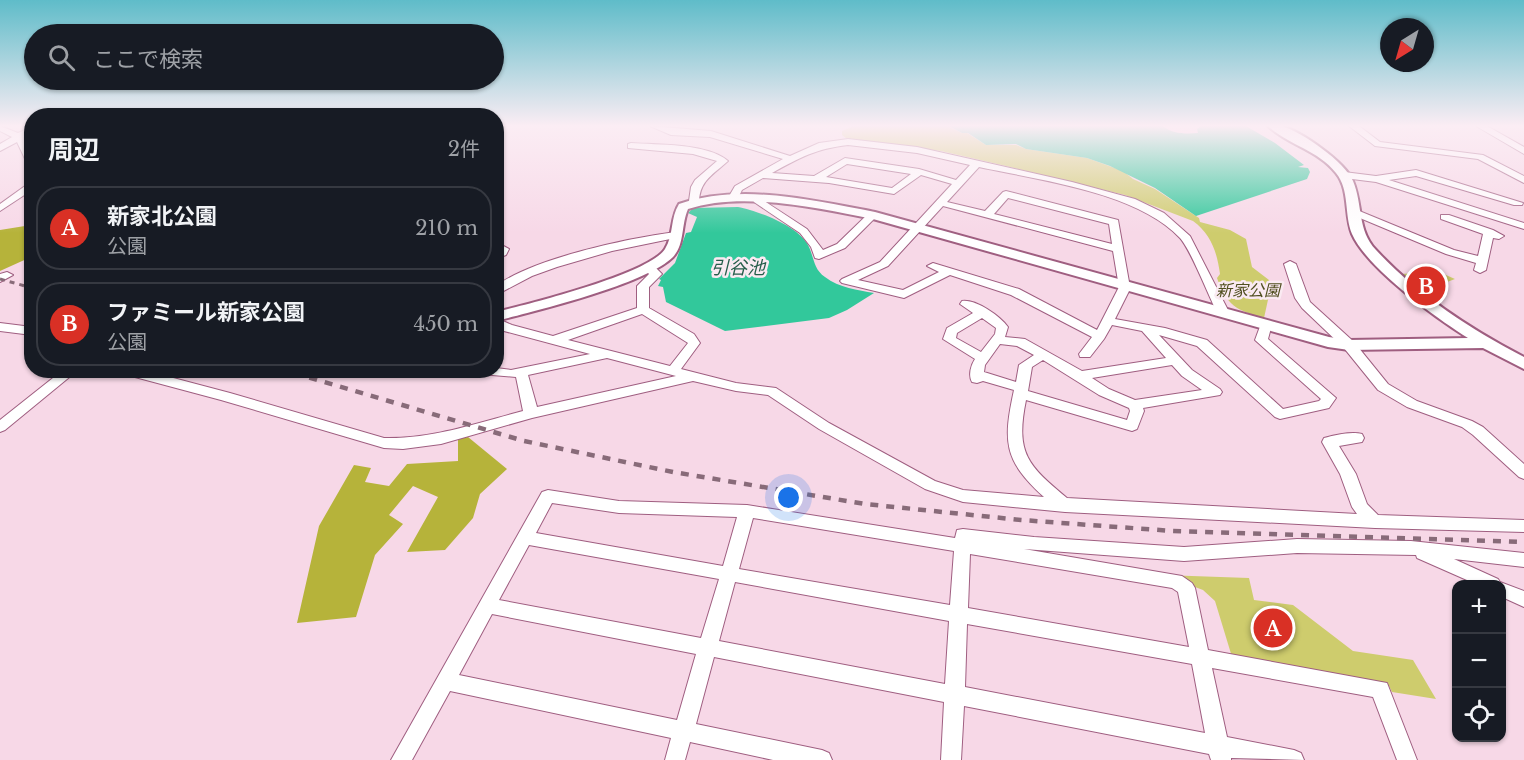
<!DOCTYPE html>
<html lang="ja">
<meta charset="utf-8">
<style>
:root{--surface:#171b24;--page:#242831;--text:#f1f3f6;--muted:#9ea1a6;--line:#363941;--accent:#d93025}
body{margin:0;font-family:"Libre Baskerville","Noto Sans JP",serif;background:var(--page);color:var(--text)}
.controls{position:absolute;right:18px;bottom:18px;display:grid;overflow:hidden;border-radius:12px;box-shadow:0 2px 4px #0004}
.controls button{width:54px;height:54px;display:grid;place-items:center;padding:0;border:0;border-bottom:2px solid var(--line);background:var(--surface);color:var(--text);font:30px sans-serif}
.compass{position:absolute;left:1380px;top:18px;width:54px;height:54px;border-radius:50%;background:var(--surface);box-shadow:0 2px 4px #0004;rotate:217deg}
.you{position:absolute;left:789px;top:498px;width:21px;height:21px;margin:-15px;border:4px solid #fff;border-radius:50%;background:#1a73e8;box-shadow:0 0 0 9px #1a73e833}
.badge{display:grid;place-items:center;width:39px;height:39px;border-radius:50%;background:var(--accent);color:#fff;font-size:20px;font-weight:700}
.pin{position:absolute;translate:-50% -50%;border:3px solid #fff;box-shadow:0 2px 6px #0006}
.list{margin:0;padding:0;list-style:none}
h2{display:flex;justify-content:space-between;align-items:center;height:78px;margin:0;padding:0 24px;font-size:26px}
h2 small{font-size:20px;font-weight:400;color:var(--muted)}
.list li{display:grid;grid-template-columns:39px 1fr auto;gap:18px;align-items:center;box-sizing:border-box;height:84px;margin:0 12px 12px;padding:0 12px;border:2px solid var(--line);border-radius:24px}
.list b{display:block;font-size:22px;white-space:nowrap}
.list p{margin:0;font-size:20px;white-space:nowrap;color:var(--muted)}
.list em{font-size:20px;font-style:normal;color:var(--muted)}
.icon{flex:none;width:33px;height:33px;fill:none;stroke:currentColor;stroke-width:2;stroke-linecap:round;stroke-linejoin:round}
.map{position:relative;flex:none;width:1524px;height:760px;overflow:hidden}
.search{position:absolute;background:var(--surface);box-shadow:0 2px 4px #0004;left:24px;top:24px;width:480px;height:66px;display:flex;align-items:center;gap:15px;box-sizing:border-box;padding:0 21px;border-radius:33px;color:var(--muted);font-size:22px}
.panel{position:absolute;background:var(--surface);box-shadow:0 2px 4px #0004;left:24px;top:108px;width:480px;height:270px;border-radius:24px}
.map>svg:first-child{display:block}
.green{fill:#cecc6d}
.forest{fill:#b6b33a}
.water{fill:#32c89b}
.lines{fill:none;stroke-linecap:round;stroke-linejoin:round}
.minor-casing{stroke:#9f5e80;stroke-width:2}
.tertiary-casing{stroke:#9f5e80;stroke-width:4}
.minor{fill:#fff;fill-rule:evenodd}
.tertiary{fill:#fff;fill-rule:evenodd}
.rail-far1{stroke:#886b79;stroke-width:3;stroke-dasharray:5 5;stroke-linecap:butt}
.rail{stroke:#886b79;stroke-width:4.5;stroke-dasharray:8 8;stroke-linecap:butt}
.labels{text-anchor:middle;stroke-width:5;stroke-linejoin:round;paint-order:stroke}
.park-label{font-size:16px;font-style:italic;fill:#504f1f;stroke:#faeaf2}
.water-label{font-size:18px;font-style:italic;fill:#265e4b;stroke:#faeaf2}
</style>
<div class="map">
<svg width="1524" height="760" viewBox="0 0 1524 760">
<rect width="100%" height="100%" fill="#f7d8e7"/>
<path class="green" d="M854 126H947L962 133H967L986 145H1016L1026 149 1087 158 1123 171 1133 179 1155 189 1199 218 1200 222 1230 230 1246 239 1252 267 1269 280 1271 286 1264 318C1236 310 1227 306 1217 278L1220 274C1217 252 1211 234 1193 221L1125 195 1006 166 941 151 847 139 842 135V131Z
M1439 272 1455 279 1421 292 1400 274Z
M1163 575 1249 578 1254 600 1293 605 1353 651 1413 660 1436 699 1392 692 1389 686 1232 657 1215 601 1203 590Z"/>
<path class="forest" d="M31 225V242L28 245 31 246V257L0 271V230Z
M468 437 507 469 480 494 473 518 445 550 407 552 438 497 413 486 389 515 403 524 375 555 356 617 297 623 319 526 354 465 371 468 365 482 389 486 407 464 458 461V439Z"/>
<path class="water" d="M949 126H1163C1172 134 1186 134 1198 133L1197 129 1201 126H1246L1275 143 1304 165 1298 167 1308 168 1310 172 1307 179 1196 216 1155 188 1110 166 1087 158 1026 149 1016 144 986 145 968 133H962Z
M738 207C758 211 798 226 808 245 814 256 813 269 825 277 839 288 858 290 874 293L847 310 829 318 725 331 666 302 663 287 658 286 661 280 659 279 675 263 686 233 691 232 697 217 688 213 693 208Z"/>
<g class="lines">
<g class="minor-casing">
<path id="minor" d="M0 126 18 133 32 127V133L24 138 32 153V166L27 163 17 142 0 151V144L12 137 0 131Z
M650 126 711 131 790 156 819 143 848 139 917 147 1072 182 1135 199 1164 213 1190 236 1229 312 1227 315H1219L1217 312C1208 295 1191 250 1180 238 1137 192 1039 180 979 167L947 202 985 211 1003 192 1006 191 1118 220 1129 282 1132 285 1115 319 1165 328 1207 340 1283 409 1319 401 1321 399 1255 340 1262 321H1270L1272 324 1268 339 1336 398 1329 408 1280 419 1275 417 1197 346 1159 335 1192 370 1220 389 1222 392 1220 395 1143 408 1144 411 1137 429 1132 431 1026 400C1015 454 1028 465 1067 498L1357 514 1352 507 1340 474 1322 442 1324 438C1335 435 1351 431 1362 434L1364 438 1362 442 1339 446 1356 474 1367 504 1378 515 1524 520V532L1375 528 1065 512 963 502 925 489 819 429 768 395 736 391 693 381 532 418 441 444 403 449 384 448 221 400 120 373 119 370H143L230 393 384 438C433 439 477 423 523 411L516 377 480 374 474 370H496V368L511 370 590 354 504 331 496 327V318L512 325 553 336 637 308V286L649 274 643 267 649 264 653 265 662 274 649 287V308L694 334 700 343 681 369 736 383 776 388 829 423 935 481 963 490 1044 497C1003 460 1003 441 1014 390L983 381 977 383 972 382C968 375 971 365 975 359L943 339 947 328 973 313 960 304 962 301C976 299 1000 316 1008 327L1005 337 1025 339 1082 371 1166 358 1142 331 1112 325 1104 339 1090 357H1080L1079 354 1092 337 1011 295 950 275 904 298 842 283 840 281 842 279 880 262 952 184 921 175 894 194 829 183 763 178 742 190 737 200 733 201 728 198 735 186 783 159 710 137 671 135ZM848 145 917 153 970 165 956 180 919 169 845 158 814 176 772 173C801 157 815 149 848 145ZM847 164 911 174 892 188 826 177ZM1008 198 1109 224 1112 244 994 214ZM943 206 1113 251 1119 287 1097 330 1019 289 933 263 927 266 939 272 903 290 858 280 888 266ZM642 314 688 343 670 366 568 340ZM982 318 996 328 995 334 981 352 956 338 957 333ZM1000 344 1017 346 1034 355 1019 365 1016 382 984 372 985 365ZM607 358 676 376 537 407 528 375ZM1043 360 1099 395 1129 408 1130 411 1127 420 1028 391 1032 367ZM1172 365 1182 376 1202 390 1135 400 1109 389 1092 378Z
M1349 126H1359L1380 142 1483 155 1524 176V183L1478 159 1375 146Z
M1476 126H1487L1524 147V154Z
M631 143C657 145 708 143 728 161 714 174 700 180 699 201L694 204 689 201 691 187 695 180 717 161 693 154 628 148V144Z
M1416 170 1523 203 1522 205H1514L1416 176 1389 180 1524 223V229L1376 182 1344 178 1339 175 1344 172 1376 176Z
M32 181V190L0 211V204Z
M758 197 807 229 823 250 837 244 869 213H877L878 215 845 248 819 259 815 258 811 247 800 233 754 202 753 200Z
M1352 208 1454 250 1478 256 1483 234 1441 219V215H1449L1493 230 1504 236 1499 239 1493 238 1486 270 1480 273 1474 270 1476 263 1446 254 1348 213V209Z
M676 232 681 235 680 237 612 251 557 267 532 276 496 295V286C534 258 629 238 676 232Z
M496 242 509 249 506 255 496 259Z
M1290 261 1296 264 1310 302 1354 342 1388 384 1417 401 1472 421 1483 427 1524 464V479L1519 477 1473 435 1462 427 1407 407 1378 390 1344 348 1302 308 1295 298 1284 264Z
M7 272 13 275 0 282V274Z
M0 323 32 327V335L0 331Z
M63 370H78L5 430 0 432V420Z
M548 490 619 501 747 505 955 538 957 530 963 529 1034 537 1184 547 1297 539 1411 541 1524 553V567L1454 559 1498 579 1500 582 1524 591V607L1502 597V584H1476L1417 558 1416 555 1297 553 1184 561 1024 549 1182 576 1192 583 1195 588 1208 650 1387 683 1417 760H1397L1373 697 1212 668 1227 737 1294 750 1301 753 1304 760 1231 758V760H1211L1209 754 964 706 961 760H941L944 702 714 657 696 724 822 750 829 753 832 760H773L690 742 685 760H665L671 738 450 691 412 760H391L542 492ZM552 503 619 513 737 517 723 566 536 533ZM753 518 954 551 950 605 739 569ZM529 545 719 579 701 638 499 600ZM970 554 1172 588 1178 592 1189 647 968 608ZM735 582 949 621 945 684 719 641ZM492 614 696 654 677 720 459 675ZM967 624 1192 664 1205 733 965 687Z"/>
</g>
<g class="tertiary-casing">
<path id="tertiary" d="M1268 126C1272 126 1278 125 1282 126 1302 132 1345 162 1353 181 1363 205 1357 230 1376 250 1418 295 1470 329 1524 357V369L1483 348 1349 350 1328 347 873 219C819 208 741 191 688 209 681 225 685 244 673 257 646 284 536 311 496 321V312C529 304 649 274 665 249 674 235 670 218 679 204 740 183 813 200 875 212L1329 337 1349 340 1468 338C1436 318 1367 268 1352 234 1344 215 1350 190 1336 173 1318 150 1288 145 1268 126Z"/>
</g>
<use href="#minor" class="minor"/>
<use href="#tertiary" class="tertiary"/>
<path class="rail-far1" d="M0 279 32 288
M285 370 299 374"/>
<path class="rail" d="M294 373 524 441 673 472 865 504 1021 520 1173 531 1524 542"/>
</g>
<linearGradient id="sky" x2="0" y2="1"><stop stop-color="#5fbcc9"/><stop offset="0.54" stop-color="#fbedf4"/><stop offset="1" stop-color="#fbedf4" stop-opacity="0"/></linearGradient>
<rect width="1524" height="233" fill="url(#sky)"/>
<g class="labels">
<g class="park-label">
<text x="1248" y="296">新家公園</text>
</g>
<g class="water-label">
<text x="738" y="274">引谷池</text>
</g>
</g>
</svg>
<div class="controls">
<button>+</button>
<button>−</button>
<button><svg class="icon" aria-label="locate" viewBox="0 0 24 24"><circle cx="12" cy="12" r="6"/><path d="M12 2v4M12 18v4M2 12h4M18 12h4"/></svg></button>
</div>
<svg class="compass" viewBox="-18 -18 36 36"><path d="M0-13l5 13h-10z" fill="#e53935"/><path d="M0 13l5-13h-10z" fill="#9ea1a6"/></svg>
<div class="you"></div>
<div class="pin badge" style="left:1273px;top:628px">A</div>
<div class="pin badge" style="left:1426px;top:286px">B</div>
<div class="search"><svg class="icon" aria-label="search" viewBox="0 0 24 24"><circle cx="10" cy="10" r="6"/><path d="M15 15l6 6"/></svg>ここで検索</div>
<section class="panel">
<h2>周辺<small>2件</small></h2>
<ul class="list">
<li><span class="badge">A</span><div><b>新家北公園</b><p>公園</p></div><em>210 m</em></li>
<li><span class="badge">B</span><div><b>ファミール新家公園</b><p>公園</p></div><em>450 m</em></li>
</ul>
</section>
</div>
